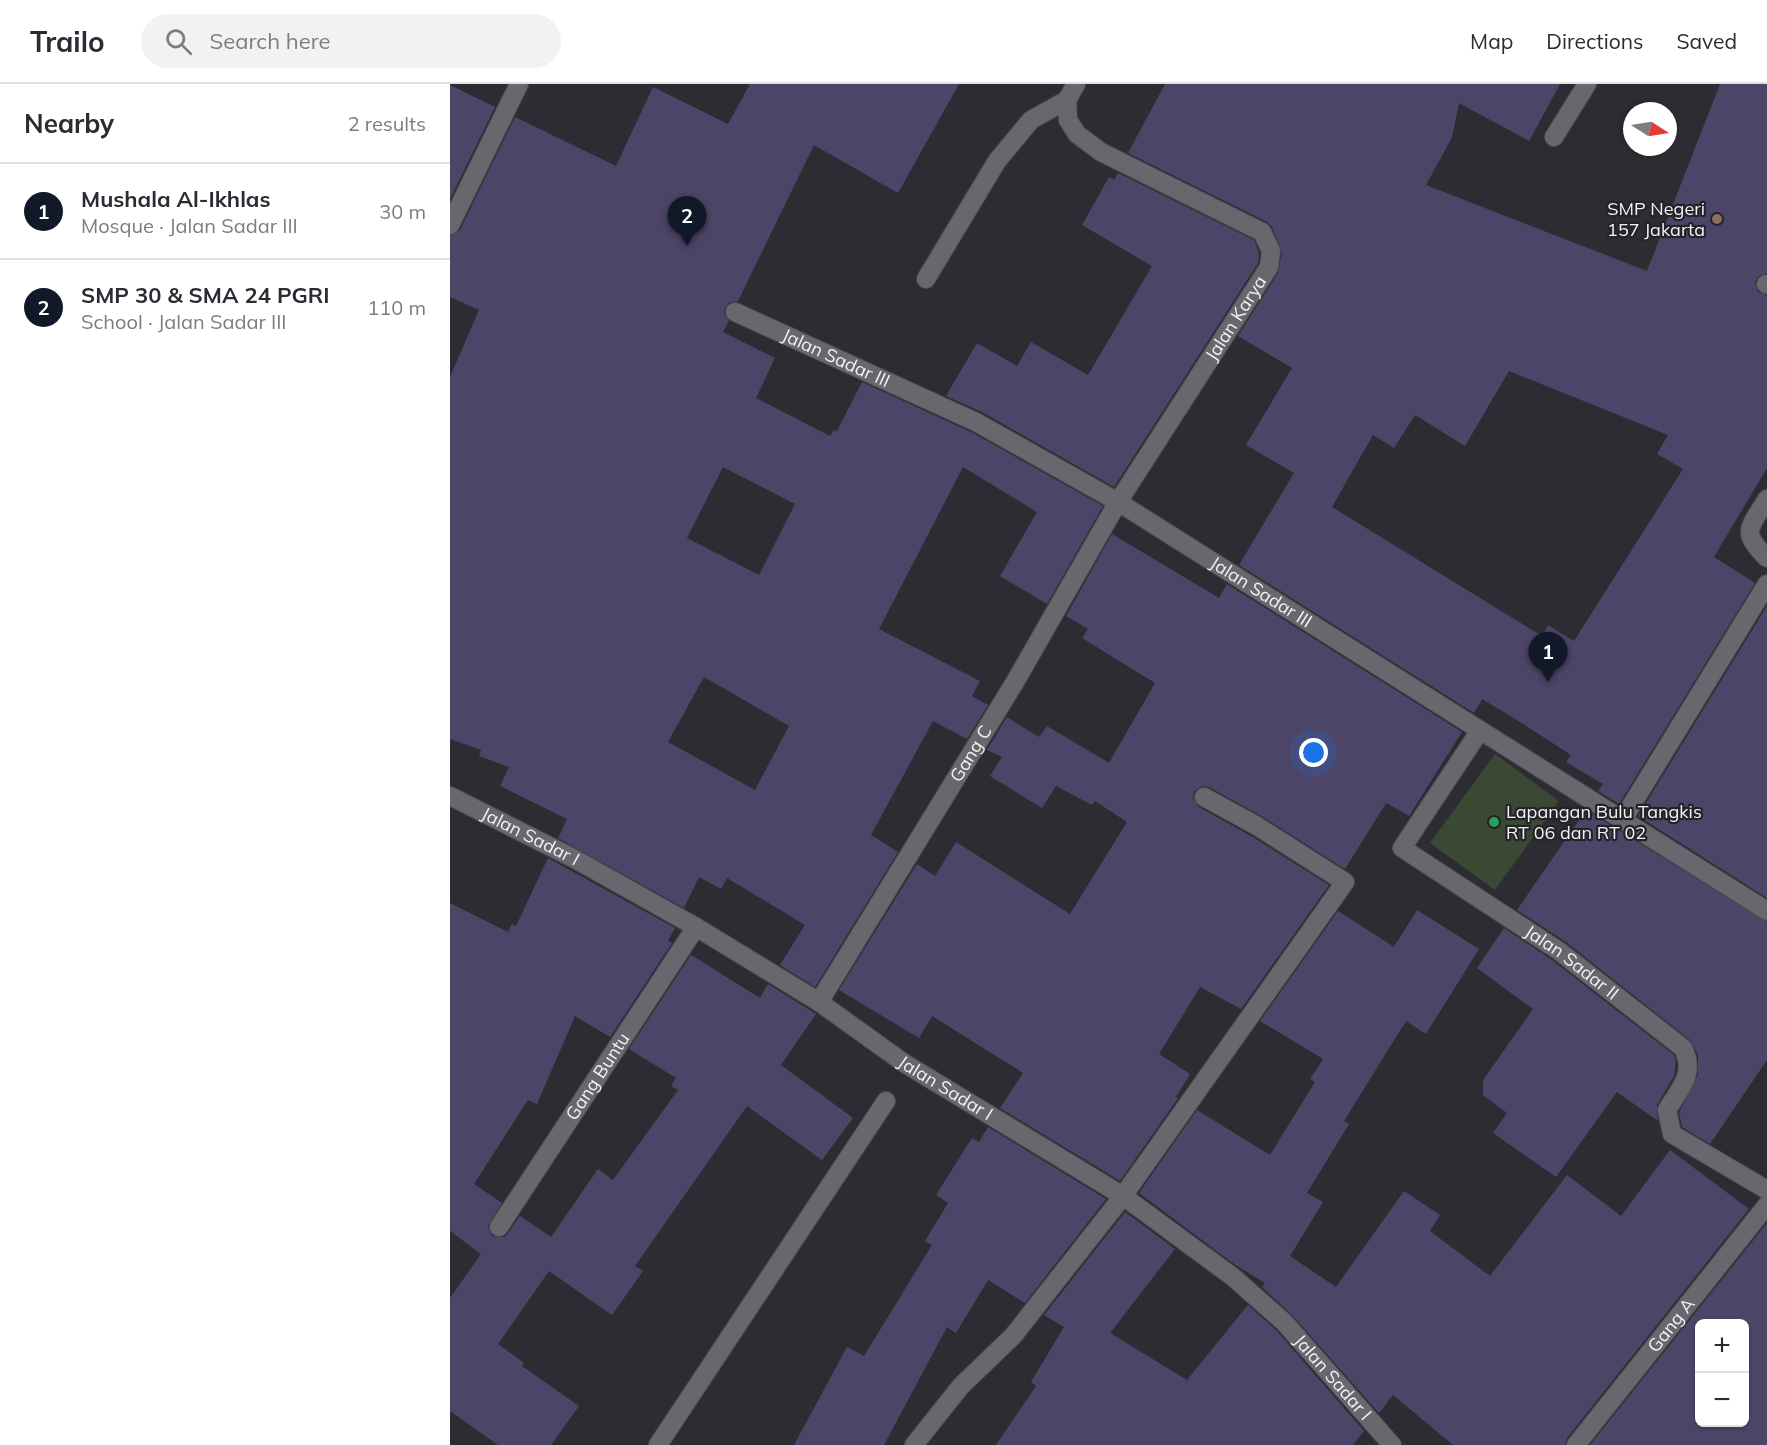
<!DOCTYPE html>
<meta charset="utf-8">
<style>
:root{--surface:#fff;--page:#f2f2f3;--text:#2b2b33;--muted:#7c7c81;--line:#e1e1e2;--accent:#111827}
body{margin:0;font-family:Mulish,sans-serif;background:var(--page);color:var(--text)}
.controls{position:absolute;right:18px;bottom:18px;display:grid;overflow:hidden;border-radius:9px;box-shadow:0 2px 4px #0004}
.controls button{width:54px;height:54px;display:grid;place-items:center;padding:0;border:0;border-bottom:2px solid var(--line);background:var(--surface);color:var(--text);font:30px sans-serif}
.compass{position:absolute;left:1173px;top:18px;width:54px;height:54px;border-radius:50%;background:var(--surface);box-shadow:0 2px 4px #0004;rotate:102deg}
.you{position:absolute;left:864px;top:669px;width:21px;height:21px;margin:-15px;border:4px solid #fff;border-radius:50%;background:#1a73e8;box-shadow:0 0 0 9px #1a73e833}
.badge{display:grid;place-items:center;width:39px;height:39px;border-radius:50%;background:var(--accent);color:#fff;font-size:20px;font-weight:700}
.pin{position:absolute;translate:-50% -50px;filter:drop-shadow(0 2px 3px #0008)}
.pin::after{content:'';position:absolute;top:32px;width:21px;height:18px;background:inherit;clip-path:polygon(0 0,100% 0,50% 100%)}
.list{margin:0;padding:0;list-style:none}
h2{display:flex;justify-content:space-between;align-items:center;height:78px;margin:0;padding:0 24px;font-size:26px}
h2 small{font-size:20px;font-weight:400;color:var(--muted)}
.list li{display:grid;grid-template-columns:39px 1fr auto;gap:18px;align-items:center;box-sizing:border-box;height:96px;padding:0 24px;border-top:2px solid var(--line)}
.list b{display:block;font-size:22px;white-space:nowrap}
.list p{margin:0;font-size:20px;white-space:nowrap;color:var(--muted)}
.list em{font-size:20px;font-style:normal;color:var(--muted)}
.icon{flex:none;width:33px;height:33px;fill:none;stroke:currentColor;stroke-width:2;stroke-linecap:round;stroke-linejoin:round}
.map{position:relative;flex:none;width:1317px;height:1361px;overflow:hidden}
header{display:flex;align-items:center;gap:36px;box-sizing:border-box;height:84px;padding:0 30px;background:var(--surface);border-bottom:2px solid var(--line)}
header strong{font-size:28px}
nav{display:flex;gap:33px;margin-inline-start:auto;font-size:21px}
.search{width:420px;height:54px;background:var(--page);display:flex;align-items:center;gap:15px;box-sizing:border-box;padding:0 21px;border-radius:33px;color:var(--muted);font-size:22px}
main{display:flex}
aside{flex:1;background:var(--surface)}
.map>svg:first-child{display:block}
.green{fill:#394934}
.building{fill:#4d4567;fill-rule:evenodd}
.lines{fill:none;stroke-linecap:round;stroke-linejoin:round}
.lane-casing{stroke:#4b4a4f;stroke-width:20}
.street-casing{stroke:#4b4a4f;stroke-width:20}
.lane{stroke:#68676e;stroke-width:18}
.street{stroke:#68676e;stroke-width:18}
.education-dot{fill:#8d6e63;stroke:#242329;stroke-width:2}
.leisure-dot{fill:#2e9e5b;stroke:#242329;stroke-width:2}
.labels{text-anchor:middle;stroke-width:4.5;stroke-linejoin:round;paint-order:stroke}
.poi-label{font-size:18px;fill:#f2f1f5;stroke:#242329;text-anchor:end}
.street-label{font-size:18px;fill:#f2f1f5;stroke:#242329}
</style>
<header>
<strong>Trailo</strong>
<div class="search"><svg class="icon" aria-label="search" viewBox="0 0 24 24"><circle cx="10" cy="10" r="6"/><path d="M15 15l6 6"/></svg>Search here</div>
<nav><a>Map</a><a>Directions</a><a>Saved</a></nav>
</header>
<main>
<aside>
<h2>Nearby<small>2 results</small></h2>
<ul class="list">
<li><span class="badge">1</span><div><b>Mushala Al-Ikhlas</b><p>Mosque · Jalan Sadar III</p></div><em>30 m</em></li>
<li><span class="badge">2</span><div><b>SMP 30 &amp; SMA 24 PGRI</b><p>School · Jalan Sadar III</p></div><em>110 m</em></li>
</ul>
</aside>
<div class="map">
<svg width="1317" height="1361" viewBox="0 0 1317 1361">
<rect width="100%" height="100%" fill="#2e2c33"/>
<path class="green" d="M1045 670 1109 717 1045 806 980 759Z"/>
<path class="building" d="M300 0H509L448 109 364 61 288 217 279 219 275 224 274 230 279 237 273 248 325 274 306 314 380 352 384 346 387 347 412 298 521 348 653 422 597 520 550 492 587 428 513 383 429 545 530 597 522 612 538 621 517 655 483 637 421 751 448 768 365 903 330 881 355 841 277 794 271 805 249 793 234 824 108 754 117 735 50 702 59 683 29 672 31 666 0 655V293L29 226 0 213V152L10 146 65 33 166 82 203 3 278 40ZM273 383 345 420 309 491 237 454ZM254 593 339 642 305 706 218 658Z
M715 0H1110L1079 57 1009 19 1002 53 976 101 1197 187 1270 0H1317V189L1309 192 1305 198 1308 208 1317 212V384L1264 473 1305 499 1169 720 1148 707 1153 700 1116 678 1121 671 1067 636 1032 615 1024 629 789 481 844 389 796 361 842 284 788 252 828 189 832 168 822 143 817 138 678 69ZM1059 287 1218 351 1207 370 1233 385 1124 557 1098 541 1092 552 882 423 923 351 944 364 965 331 1015 362Z
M0 1 45 23 0 115Z
M668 89 804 156 809 169 808 179 664 403 532 328 496 312 527 259 567 282 581 258 638 291 702 182 632 141 659 93 664 96Z
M662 450 769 514 777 500 1012 648 959 732 936 719 895 785 813 733 759 703 753 702 744 707 743 714 749 723 801 752 879 801 791 925 750 903 709 970 740 990 726 1013 728 1014 670 1097 550 1024 573 989 482 932 469 954 389 906 467 780 485 792 506 758 620 830 677 738 645 717 642 721 606 702 592 724 540 692 552 673 537 666 557 633 589 653 597 642 659 679 705 599 632 554 638 545 616 532Z
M1317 522V814L1188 732Z
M1136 726 1317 838V976L1260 1060 1232 1043 1229 1028 1248 991V971L1240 956 1116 858 1067 826Z
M98 774 225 844 218 857 222 859 160 953 125 932 87 1020 78 1016 24 1100 52 1119 38 1142 42 1152 55 1153 70 1132 101 1153 148 1085 163 1096 228 1006 221 1002 226 994 179 965 241 871 310 914 318 900 366 930 331 981 403 1034 372 1076 297 1022 185 1182 193 1187 162 1231 99 1187 48 1260 74 1279 72 1282 129 1322 101 1361H48L0 1327V1214L31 1170 0 1147V819L58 848 62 840 66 842Z
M967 826 1029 865 976 950 956 937 894 1037 899 1040 857 1109 873 1118 840 1172 886 1203 954 1107 990 1131 980 1147 1040 1192 1117 1091 1171 1132 1220 1066 1299 1125 1117 1354 1115 1361H1003L943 1311 929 1329 842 1231 812 1203 815 1199 784 1180 689 1109 747 1026 820 1071 865 998 860 995 873 975 810 937 888 827 944 863Z
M1054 844 1102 876 1224 971 1226 976 1224 992 1207 1021 1208 1037 1167 1008 1106 1093 1043 1049 1057 1029 1033 1011V996L1083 925 1027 884Z
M538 1043 656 1115 575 1219 538 1196 506 1249 497 1243 434 1361H344L397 1263 414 1272 482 1161 475 1157 498 1119 486 1111 522 1054 529 1058Z
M675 1128 725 1165 660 1249 737 1296 798 1221 826 1246 914 1347 903 1361H546L586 1302 581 1298 614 1243 594 1231Z
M1317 1139V1361H1140ZM1250 1239H1294V1338H1250Z"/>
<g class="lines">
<g class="lane-casing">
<path id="lane" d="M1104 53 1137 0
M476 195 547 77 581 36 617 16"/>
</g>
<g class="street-casing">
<g id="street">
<path d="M0 141 69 0"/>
<path d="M1316 200 1317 201"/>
<path id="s1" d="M285 228 526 338 668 418 1317 827"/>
<path d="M1317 415C1299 445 1290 447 1317 474"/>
<path id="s2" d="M1029 648 952 764 1109 867 1233 964C1246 990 1230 1004 1217 1026L1222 1050 1317 1106"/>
<path id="s3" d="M0 712 123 774 246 843 369 918 454 979 673 1112 783 1193 834 1238 942 1361"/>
<path d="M1173 735 1317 500"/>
<path id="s4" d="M369 918 565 598 668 418 819 183 821 167 812 148 651 68 627 50 618 36 617 16 626 0"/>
<path id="s5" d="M49 1143 246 843"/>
<path d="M208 1361 436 1017"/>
<path d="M464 1361 511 1302 563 1252 673 1112 895 798 807 742 754 713"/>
<path id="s6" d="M1126 1361 1317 1121"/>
</g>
</g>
<use href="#lane" class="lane"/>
<use href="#street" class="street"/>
</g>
<circle class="education-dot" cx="1267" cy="135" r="6"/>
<circle class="leisure-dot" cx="1044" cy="738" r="6"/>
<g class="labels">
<g class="poi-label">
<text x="1255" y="131">SMP Negeri<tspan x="1255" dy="21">157 Jakarta</tspan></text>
<text x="1056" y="734" text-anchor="start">Lapangan Bulu Tangkis<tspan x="1056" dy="21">RT 06 dan RT 02</tspan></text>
</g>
<g class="street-label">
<text dy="6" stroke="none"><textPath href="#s4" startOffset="801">Jalan Karya</textPath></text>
<text dy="6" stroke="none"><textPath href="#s1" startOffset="111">Jalan Sadar III</textPath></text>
<text dy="6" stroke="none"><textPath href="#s1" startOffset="597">Jalan Sadar III</textPath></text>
<text dy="6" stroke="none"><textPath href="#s4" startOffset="291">Gang C</textPath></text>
<text dy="6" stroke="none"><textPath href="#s3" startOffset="90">Jalan Sadar I</textPath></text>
<text dy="6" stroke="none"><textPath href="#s2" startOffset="344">Jalan Sadar II</textPath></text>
<text dy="6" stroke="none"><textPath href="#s5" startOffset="180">Gang Buntu</textPath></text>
<text dy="6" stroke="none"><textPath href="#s3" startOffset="576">Jalan Sadar I</textPath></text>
<text dy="6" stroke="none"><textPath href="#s6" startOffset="153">Gang A</textPath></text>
<text dy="6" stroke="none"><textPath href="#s3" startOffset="1062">Jalan Sadar I</textPath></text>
</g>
</g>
</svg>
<div class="controls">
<button>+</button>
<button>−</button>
</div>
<svg class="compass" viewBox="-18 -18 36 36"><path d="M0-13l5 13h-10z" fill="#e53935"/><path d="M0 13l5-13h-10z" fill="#7c7c81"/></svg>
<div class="you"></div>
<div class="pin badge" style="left:1098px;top:598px">1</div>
<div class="pin badge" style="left:237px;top:162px">2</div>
</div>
</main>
